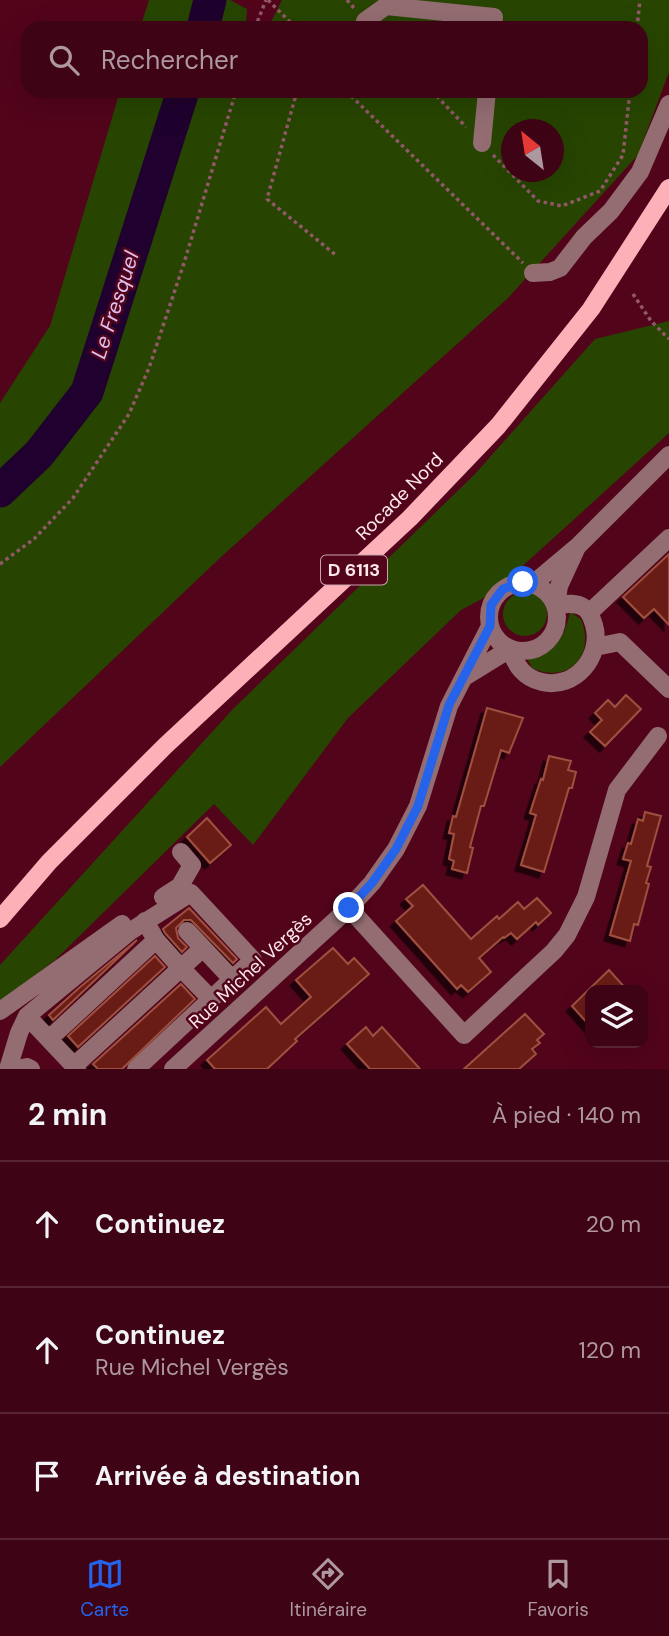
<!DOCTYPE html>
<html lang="fr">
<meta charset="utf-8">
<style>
:root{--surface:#3e0314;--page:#450d1d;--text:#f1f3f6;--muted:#ad98a0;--line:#572534;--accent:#2563eb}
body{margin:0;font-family:"DM Sans",sans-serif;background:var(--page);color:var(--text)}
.controls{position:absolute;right:21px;bottom:21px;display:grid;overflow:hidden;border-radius:14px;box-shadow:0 7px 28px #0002}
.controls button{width:63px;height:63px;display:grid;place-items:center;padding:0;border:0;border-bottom:2px solid var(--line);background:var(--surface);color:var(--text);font:35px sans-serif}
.compass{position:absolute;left:501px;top:119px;width:63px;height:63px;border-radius:50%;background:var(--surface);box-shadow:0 7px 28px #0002;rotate:330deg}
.stop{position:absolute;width:21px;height:21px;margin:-16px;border:5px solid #2563eb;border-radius:50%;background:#fff}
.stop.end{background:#2563eb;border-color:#fff;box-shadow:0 2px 7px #0008}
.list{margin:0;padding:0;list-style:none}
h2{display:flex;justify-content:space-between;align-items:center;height:91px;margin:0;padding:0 28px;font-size:30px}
h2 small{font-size:23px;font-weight:400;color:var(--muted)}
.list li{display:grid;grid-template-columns:46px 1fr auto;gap:21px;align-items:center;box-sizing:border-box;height:126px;padding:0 28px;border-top:2px solid var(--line)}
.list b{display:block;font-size:26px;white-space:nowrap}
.list p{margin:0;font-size:23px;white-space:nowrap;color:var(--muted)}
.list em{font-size:23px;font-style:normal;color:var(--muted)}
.icon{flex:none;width:38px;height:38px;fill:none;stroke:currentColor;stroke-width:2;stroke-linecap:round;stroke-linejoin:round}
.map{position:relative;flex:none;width:669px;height:1069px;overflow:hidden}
.search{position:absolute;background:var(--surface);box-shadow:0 7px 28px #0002;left:21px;right:21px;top:21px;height:77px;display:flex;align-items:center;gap:18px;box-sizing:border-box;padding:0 24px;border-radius:21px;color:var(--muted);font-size:26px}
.sheet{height:469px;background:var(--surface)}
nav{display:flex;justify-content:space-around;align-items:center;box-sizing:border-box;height:98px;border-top:2px solid var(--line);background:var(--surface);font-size:19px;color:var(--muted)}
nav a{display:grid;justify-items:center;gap:4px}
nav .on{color:var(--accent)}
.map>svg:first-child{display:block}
.green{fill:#274501;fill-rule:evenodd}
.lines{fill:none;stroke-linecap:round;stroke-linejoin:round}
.river{stroke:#1f002e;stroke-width:33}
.building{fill:#691f13;stroke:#9f5041;stroke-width:2;filter:url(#shadow)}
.path{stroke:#915868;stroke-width:3.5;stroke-dasharray:3.5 3.5;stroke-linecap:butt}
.minor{stroke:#936d71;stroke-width:18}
.major{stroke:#feb0b9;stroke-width:18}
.route{stroke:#2563eb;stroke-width:9}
.labels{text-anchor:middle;stroke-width:5;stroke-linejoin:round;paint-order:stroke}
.shield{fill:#52041b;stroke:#c9a4ac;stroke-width:2}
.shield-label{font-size:18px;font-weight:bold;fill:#fce8ea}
.street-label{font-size:19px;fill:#fce8ea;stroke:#52041b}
.water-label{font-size:21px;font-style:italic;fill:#ddc0f0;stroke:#52041b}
</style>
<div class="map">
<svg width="669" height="1069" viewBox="0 0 669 1069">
<defs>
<filter id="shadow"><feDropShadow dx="-5.5" dy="5.5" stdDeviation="0" flood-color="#0009"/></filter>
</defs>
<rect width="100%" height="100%" fill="#52041b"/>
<path class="green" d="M149 0H230L247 9 246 28H140Z
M282 0H669V72L638 155 508 298 221 557 0 767V403L50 326 120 91H641V28H268ZM512 130H554V172H512Z
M669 321V433L493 593 461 610 348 718 253 845 214 804 55 960 0 1002V965L233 709 474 475 595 339Z
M503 614a22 22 0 1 1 44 0a22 22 0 1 1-44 0Z
M570 612 581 619C596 655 569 685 532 668L527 658C556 653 564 639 570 612Z"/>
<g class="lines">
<path class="river" d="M203 28 210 0
M0 491 39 454 87 392 183 91"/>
</g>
<path class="building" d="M669 554V625L654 609 644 618 623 597Z
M626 695 641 709 605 746 590 732 602 720 595 713 608 700 615 707Z
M487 708 523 718 509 753 501 750 484 806H481L470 847 473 848 467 873 452 869 454 861 449 859 454 834 449 833 453 816 456 817Z
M549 756 571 761 568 770 576 772 572 788H569L544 872 521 865 536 815 530 813 541 779 543 780Z
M645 812 661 816 647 866 651 867 646 883 649 884 638 925 634 924 630 941 610 935 631 861 623 859 628 843 631 844 638 819 643 821Z
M207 818 231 845 210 863 187 837Z
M423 885 471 939 497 916 499 919 518 902 524 909 537 898 551 913 538 925 536 922 517 939 511 933 504 938 503 937 479 958 491 972 468 992 461 985 457 989 396 921 413 906 406 899Z
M189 908 237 959 233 963 191 920H184L176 928 178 938 187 947 182 952 165 933 163 929Z
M137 940 53 1020 49 1015 79 988Z
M333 948 348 964 354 958 369 974 295 1039 297 1041 267 1069H215L207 1060 266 1007 281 1024 311 997 296 980Z
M155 956 165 967 78 1047 68 1036Z
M609 970 627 990H590V1026L572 1006Z
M181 984 195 999 122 1069H98L93 1064Z
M525 1014 544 1034 537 1040 540 1043 532 1049 536 1054 519 1069H464Z
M366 1027 373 1036 382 1027 420 1069H370L347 1044Z"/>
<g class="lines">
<path class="path" d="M268 0 296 28
M347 0 354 8
M255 28 266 0
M637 28 640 0
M297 91 267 199 337 256
M346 91 523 263
M432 91 466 127
M493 155 538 201 562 206 600 191 623 155 630 91
M633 294 651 321 669 339
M0 564 34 539 73 498 129 414 149 368 184 263 236 91"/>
<path class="minor" d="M365 21 386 6 494 17 493 28
M482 143 487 91
M533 273 550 272 560 268 584 237 611 211 640 172 669 104
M489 617a34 34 0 1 1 68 0a34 34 0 1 1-68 0Z
M533 584 577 547 669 455
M589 613 669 538
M595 647 620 642 669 689
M466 676 510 649C516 666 524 678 542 682 575 690 603 656 594 625 592 618 589 610 583 607 575 602 565 604 556 605L559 586 577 547
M163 897 180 886 192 865 181 852
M349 908 464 1035 554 951 567 935 586 897 617 790 658 736
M187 931 203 948
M156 940 181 968 203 948 232 979
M0 1011 122 924
M27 1016 77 1069
M49 1039 156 940 145 921
M74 1066 181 968 211 999
M8 1069 19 1033 27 1016 129 932 191 893 253 960 136 1069
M18 1069 27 1067 31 1069
M173 1069 349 908 372 883 396 849 418 806 449 706 490 626"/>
<path class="major" d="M0 919 49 862 165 746 410 518 498 426 591 309 669 188"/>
</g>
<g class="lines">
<path class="route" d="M349 908 372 883 396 849 418 806 449 705 490 626 491 605 503 589 523 582"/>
</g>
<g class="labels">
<rect class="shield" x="321" y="555.5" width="66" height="29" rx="5"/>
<g class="shield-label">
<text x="354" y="576">D 6113</text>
</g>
<g class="street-label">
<text transform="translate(399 496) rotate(-45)" y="7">Rocade Nord</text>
<text transform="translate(250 970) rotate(-43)" y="7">Rue Michel Vergès</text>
</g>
<g class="water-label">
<text transform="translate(115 305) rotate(-72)" y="7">Le Fresquel</text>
</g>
</g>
</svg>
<div class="controls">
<button><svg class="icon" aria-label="layers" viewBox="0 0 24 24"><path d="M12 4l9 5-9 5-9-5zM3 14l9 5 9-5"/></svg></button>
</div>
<svg class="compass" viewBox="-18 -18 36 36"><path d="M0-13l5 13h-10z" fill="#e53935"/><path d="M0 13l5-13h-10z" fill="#ad98a0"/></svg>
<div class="stop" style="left:523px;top:582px"></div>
<div class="stop end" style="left:349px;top:908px"></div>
<div class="search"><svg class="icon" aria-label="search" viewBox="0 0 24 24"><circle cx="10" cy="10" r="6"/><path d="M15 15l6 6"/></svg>Rechercher</div>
</div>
<section class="sheet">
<h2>2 min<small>À pied · 140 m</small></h2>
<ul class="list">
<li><svg class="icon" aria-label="ahead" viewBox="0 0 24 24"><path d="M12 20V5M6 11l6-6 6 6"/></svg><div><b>Continuez</b></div><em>20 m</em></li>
<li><svg class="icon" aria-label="ahead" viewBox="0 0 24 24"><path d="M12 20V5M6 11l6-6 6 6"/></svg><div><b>Continuez</b><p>Rue Michel Vergès</p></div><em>120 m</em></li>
<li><svg class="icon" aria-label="arrive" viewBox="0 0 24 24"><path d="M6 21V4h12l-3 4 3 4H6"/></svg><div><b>Arrivée à destination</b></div></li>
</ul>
</section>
<nav>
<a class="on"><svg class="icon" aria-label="map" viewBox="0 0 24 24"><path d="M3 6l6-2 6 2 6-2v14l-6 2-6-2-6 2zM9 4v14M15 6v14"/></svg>Carte</a>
<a><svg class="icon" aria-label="directions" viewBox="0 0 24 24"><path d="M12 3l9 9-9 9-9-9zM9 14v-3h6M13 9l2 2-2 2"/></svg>Itinéraire</a>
<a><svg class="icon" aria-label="saved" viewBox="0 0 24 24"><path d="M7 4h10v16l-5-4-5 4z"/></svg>Favoris</a>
</nav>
